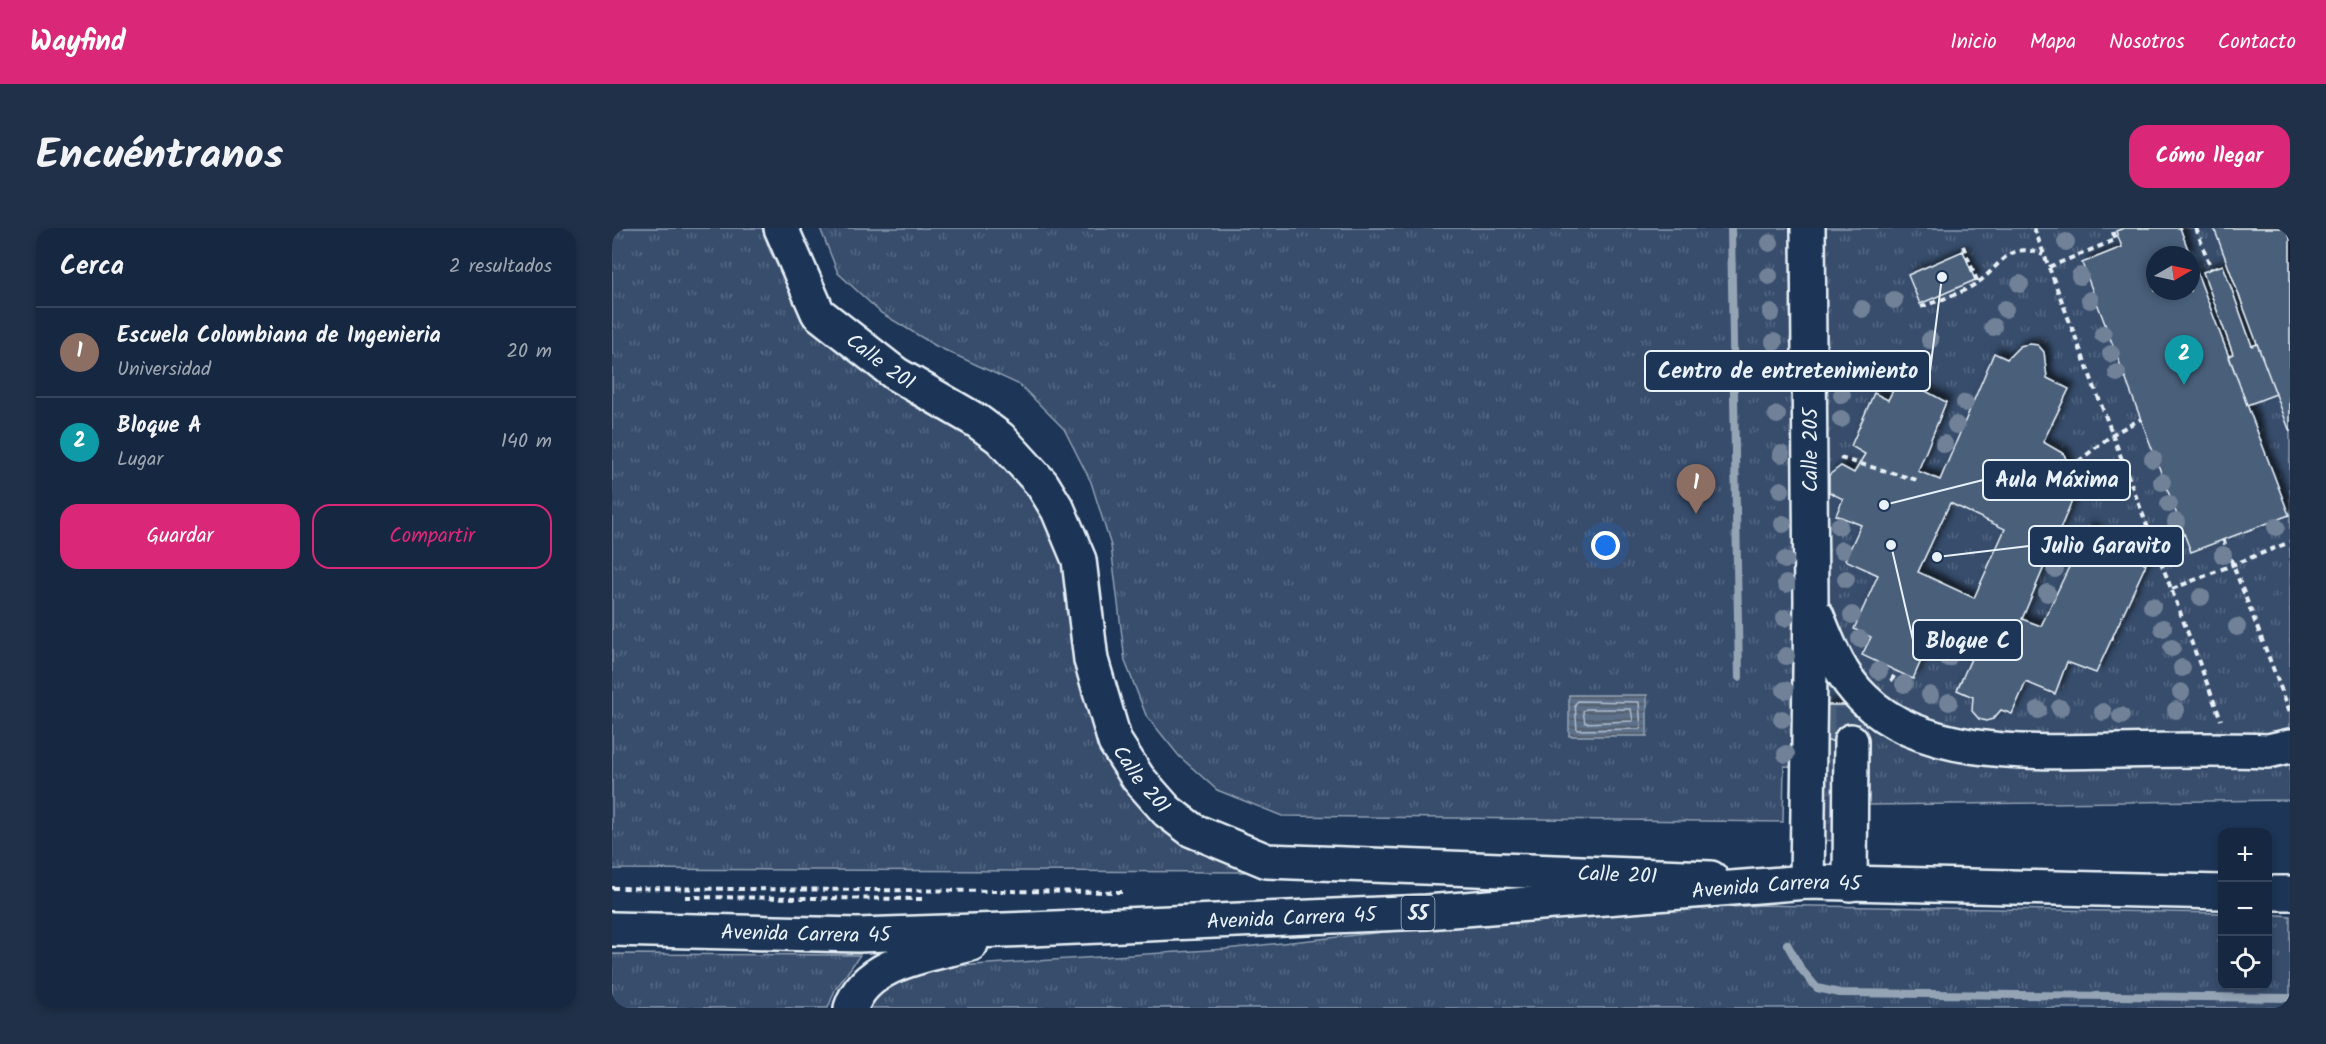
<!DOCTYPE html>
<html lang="es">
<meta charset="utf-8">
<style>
:root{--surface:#162841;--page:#1f3048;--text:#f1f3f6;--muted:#9ea6b1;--line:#35445a;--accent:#db2777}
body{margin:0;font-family:Kalam,sans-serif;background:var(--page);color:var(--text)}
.controls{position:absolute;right:18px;bottom:18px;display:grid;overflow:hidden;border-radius:12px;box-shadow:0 3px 9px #0003}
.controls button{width:54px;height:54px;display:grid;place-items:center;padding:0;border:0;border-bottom:2px solid var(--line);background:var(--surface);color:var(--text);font:30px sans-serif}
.compass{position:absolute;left:1534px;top:18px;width:54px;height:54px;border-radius:50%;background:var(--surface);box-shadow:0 3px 9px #0003;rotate:81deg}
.you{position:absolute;left:994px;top:318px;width:21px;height:21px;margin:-15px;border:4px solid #fff;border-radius:50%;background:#1a73e8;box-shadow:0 0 0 9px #1a73e833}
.badge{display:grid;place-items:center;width:39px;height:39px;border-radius:50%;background:var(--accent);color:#fff;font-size:20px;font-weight:700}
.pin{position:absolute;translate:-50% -50px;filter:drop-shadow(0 2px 3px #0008)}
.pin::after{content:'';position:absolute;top:32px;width:21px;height:18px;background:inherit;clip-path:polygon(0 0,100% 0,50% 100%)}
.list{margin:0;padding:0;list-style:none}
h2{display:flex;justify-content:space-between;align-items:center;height:78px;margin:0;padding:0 24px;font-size:26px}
h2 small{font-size:20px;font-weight:400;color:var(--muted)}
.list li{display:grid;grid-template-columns:39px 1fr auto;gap:18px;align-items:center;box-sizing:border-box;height:90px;padding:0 24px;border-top:2px solid var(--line)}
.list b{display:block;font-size:22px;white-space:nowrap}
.list p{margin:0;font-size:20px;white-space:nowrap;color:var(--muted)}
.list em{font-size:20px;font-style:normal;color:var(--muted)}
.actions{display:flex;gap:12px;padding:18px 24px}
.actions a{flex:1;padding:14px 0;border:2px solid var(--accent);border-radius:18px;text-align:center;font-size:21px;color:var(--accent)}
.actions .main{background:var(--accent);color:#fff}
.icon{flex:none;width:33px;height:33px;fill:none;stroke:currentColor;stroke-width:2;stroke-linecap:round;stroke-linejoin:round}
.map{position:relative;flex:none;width:1678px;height:780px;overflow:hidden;border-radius:18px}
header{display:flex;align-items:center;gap:36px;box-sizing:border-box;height:84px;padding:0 30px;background:var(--accent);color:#fff}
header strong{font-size:28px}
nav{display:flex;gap:33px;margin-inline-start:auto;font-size:21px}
.intro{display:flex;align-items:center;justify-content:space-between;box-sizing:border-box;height:144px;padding:0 36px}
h1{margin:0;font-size:42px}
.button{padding:15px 27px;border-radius:18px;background:var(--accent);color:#fff;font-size:21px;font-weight:700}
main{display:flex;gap:36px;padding:0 36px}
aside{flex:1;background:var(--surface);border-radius:18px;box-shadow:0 3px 9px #0003}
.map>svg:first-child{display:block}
.grass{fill:url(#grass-tufts);stroke:#909fb2;stroke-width:1.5;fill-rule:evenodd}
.water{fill:url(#water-rules);stroke:#95a4b5;stroke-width:1.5}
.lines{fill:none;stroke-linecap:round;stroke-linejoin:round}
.shore{stroke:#b0bdcc;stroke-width:1.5}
.stream{stroke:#95a4b5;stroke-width:8}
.building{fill:#495e7a;stroke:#e8f1f8;stroke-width:1.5;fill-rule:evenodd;filter:url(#shadow)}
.minor-tunnel{stroke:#3b516f;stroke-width:33;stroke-dasharray:33 16;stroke-linecap:butt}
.minor-casing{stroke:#e8f1f8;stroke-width:38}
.major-casing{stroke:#e8f1f8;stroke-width:38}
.highway-casing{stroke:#e8f1f8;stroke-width:38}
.path{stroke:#e8f1f8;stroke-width:4;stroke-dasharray:6 4.5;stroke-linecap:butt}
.minor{stroke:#1d3557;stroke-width:33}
.major{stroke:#1d3557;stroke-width:33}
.highway{stroke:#1d3557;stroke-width:33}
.tree{fill:#708198}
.labels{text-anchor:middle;stroke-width:6;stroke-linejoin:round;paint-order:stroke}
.shield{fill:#1d3557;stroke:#abb9c8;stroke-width:1.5}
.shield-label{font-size:20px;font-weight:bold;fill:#e8f1f8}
.street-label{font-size:21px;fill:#e8f1f8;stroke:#1d3557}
.leader{fill:none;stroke:#e8f1f8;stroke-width:2}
.callout-dot{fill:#e8f1f8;stroke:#1d3557;stroke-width:2}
.callout{fill:#1d3557;stroke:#e8f1f8;stroke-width:2}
.callout-label{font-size:22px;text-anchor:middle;font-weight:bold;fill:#e8f1f8}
</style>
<header>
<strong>Wayfind</strong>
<nav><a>Inicio</a><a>Mapa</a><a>Nosotros</a><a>Contacto</a></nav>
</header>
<div class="intro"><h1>Encuéntranos</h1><a class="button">Cómo llegar</a></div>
<main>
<aside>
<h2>Cerca<small>2 resultados</small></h2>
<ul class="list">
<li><span class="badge" style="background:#8d6e63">1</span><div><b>Escuela Colombiana de Ingenieria</b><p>Universidad</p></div><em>20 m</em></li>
<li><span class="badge" style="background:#0f9aa8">2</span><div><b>Bloque A</b><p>Lugar</p></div><em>140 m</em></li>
</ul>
<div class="actions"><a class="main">Guardar</a><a>Compartir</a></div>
</aside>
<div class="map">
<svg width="1678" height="780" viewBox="0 0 1678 780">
<defs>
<pattern id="grass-tufts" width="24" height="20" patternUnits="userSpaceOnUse" patternTransform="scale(1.5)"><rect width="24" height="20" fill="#374d6c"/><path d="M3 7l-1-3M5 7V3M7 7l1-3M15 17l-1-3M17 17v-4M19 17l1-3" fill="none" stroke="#546782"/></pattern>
<pattern id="water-rules" width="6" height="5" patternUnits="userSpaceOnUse" patternTransform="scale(1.5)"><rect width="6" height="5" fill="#5d7089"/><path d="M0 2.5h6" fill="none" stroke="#505a66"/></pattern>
<filter id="shadow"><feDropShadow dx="5.5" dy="-5.5" stdDeviation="3" flood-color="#0009"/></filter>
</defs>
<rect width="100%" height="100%" fill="#1d3557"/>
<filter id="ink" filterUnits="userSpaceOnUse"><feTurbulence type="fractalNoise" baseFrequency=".0167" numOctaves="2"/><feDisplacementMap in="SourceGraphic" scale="12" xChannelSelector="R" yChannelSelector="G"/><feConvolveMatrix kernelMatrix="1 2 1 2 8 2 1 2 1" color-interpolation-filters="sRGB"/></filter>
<g filter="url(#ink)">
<path class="grass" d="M0 0H150L158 23 193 93 246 138 300 177 362 211 389 235 415 263 435 295 450 330 465 414 567 611 633 644 0 641Z
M208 0H1678V572L1256 577 1257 542 1227 540 1225 613 1209 612 1197 539 1172 538 1171 594 670 588 605 562 567 528 534 487 513 433 499 318 479 254 452 201 408 157 324 118 269 85 226 45ZM1543 27H1579V63H1543Z
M1151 677 1610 685V758H1656V686L1678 688V780H254C271 753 299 745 328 739L613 721 838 697Z
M0 726 248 727 223 762 216 780H0Z"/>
<path class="water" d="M957 467H1035V508H957Z"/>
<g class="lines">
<path class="shore" d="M966 473 1027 474 1029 501 965 502 963 476Z
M974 481H1019L1021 493 973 495 971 483Z"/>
<path class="stream" d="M1119 0 1127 449
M1175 716 1189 741 1205 760 1228 765 1678 770"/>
</g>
<path class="building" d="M1512 0H1568L1578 27H1543V63H1579V29L1677 287 1579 324 1470 35 1510 19 1504 3Z
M1602 0H1674L1678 10V204Z
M1351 23 1363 52 1308 76 1296 47Z
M1611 37 1640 118 1645 116 1664 166 1635 177 1617 128 1621 126 1591 44Z
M1417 116 1426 117 1432 124 1435 150 1457 161 1431 214 1452 226 1465 261 1410 391 1429 398 1476 299 1534 336 1484 445 1455 434 1443 466 1414 454 1400 486 1389 482 1381 491 1374 493 1367 491 1360 483 1361 469 1345 462 1367 413 1326 394 1301 451 1250 427 1259 409 1242 401 1266 347 1233 332 1249 297 1224 287 1231 271 1217 264V247L1229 238 1242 245 1253 226 1239 218 1262 165 1276 172 1288 149 1334 174 1306 243 1328 252 1382 125 1395 131 1408 118ZM1338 275 1393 301 1362 370 1306 344Z
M1212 477H1248V513H1212Z"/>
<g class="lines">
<path class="minor-tunnel" d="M1239 513V477"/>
<g class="minor-casing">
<path id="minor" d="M1205 388C1217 418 1228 448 1252 471 1312 531 1426 524 1505 523 1555 522 1606 521 1656 523L1678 518
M1195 654 1199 373 1196 0
M1238 656 1239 513"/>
</g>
<g class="major-casing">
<g id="major">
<path id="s1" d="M169 0 206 85 284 146 365 193 388 210 430 256 446 282 467 332 479 432 503 514 526 550 555 583 580 602 655 633 1099 650"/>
</g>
</g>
<g class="highway-casing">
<g id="highway">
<path d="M1656 665H1678"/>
<path id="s2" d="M0 701 246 707 419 701 814 684 1195 654 1610 664"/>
<path d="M239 780C254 733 318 727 359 716"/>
</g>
</g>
<path class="path" d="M1422 0 1609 492
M1584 0 1599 41
M1351 18 1366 55
M1437 39 1503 12 1500 0
M1309 79C1327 72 1349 66 1365 55 1389 39 1395 11 1431 27
M1228 230 1305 252
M1458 240 1501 206 1529 191
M1611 311 1678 484
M1560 361 1678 314
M1279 453 1285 443
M0 660 513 664
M73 669 314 671"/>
<use href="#minor" class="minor"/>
<use href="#major" class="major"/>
<use href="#highway" class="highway"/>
</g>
<g class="tree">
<circle cx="1454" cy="14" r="9"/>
<circle cx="1158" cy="15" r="9"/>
<circle cx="1157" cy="48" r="9"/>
<circle cx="1468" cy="48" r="9"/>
<circle cx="1408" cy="56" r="9"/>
<circle cx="1282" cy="72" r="9"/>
<circle cx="1478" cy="72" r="9"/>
<circle cx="1250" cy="81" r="9"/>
<circle cx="1393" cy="81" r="9"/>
<circle cx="1159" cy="85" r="9"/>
<circle cx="1381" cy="99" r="9"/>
<circle cx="1491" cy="106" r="9"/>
<circle cx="1318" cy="112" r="9"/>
<circle cx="1162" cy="114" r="9"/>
<circle cx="1499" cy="126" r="9"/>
<circle cx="1505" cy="145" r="9"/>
<circle cx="1230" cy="167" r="9"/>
<circle cx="1353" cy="175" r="9"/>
<circle cx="1165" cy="187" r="9"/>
<circle cx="1229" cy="191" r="9"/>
<circle cx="1344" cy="197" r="9"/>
<circle cx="1332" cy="216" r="9"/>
<circle cx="1169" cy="226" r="9"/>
<circle cx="1541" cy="231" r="9"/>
<circle cx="1550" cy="254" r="9"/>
<circle cx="1169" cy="262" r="9"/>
<circle cx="1557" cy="276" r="9"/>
<circle cx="1564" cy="294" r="9"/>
<circle cx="1171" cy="296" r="9"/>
<circle cx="1227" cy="298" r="9"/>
<circle cx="1664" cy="299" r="9"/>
<circle cx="1230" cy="322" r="9"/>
<circle cx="1611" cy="327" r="9"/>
<circle cx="1173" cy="332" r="9"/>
<circle cx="1443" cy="341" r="9"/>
<circle cx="1234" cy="351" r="9"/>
<circle cx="1174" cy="356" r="9"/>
<circle cx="1435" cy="365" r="9"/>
<circle cx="1589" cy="369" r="9"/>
<circle cx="1540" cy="378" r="9"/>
<circle cx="1240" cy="387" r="9"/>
<circle cx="1173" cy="390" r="9"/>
<circle cx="1625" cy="399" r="9"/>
<circle cx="1551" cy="400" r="9"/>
<circle cx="1248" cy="411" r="9"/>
<circle cx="1560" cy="420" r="9"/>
<circle cx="1174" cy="428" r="9"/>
<circle cx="1336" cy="430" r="9"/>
<circle cx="1570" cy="440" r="9"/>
<circle cx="1267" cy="443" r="9"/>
<circle cx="1292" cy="456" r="9"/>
<circle cx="1173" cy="462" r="9"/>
<circle cx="1569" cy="464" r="9"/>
<circle cx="1318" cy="467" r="9"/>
<circle cx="1337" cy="474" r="9"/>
<circle cx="1448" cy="480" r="9"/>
<circle cx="1426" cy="482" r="9"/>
<circle cx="1564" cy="482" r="9"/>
<circle cx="1491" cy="484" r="9"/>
<circle cx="1509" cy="488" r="9"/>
<circle cx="1170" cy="491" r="9"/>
<circle cx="1174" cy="526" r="9"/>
</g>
</g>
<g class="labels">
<rect class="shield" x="789.5" y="668" width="33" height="34" rx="4.5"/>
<g class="shield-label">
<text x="806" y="692">55</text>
</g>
<g class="street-label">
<text dy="7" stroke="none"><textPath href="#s1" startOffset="172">Calle 201</textPath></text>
<text transform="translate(1198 222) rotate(-90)" y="7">Calle 205</text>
<text dy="7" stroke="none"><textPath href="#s1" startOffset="693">Calle 201</textPath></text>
<text dy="7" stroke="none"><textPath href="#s1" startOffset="1197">Calle 201</textPath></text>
<text dy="7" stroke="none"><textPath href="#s2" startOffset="1166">Avenida Carrera 45</textPath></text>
<text dy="7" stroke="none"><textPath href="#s2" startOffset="680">Avenida Carrera 45</textPath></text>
<text dy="7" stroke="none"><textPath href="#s2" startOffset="194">Avenida Carrera 45</textPath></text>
</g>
</g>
<path class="leader" d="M1330 49L1318 143M1272 277L1371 252M1325 329L1417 318M1279 317L1301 412"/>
<g class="callout-dot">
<circle cx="1330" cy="49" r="6"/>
<circle cx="1272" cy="277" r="6"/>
<circle cx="1325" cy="329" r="6"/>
<circle cx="1279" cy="317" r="6"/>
</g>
<g class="callout">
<rect x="1033" y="123" width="285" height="40" rx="6"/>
<rect x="1371" y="232" width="147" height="40" rx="6"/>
<rect x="1417" y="298" width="154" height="40" rx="6"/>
<rect x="1301" y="392" width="109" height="40" rx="6"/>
</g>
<g class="callout-label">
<text x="1176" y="150">Centro de entretenimiento</text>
<text x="1445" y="259">Aula Máxima</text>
<text x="1494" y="325">Julio Garavito</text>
<text x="1356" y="420">Bloque C</text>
</g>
</svg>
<div class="controls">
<button>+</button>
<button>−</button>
<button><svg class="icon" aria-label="locate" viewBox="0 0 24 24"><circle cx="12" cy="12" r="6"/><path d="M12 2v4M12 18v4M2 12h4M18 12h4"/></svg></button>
</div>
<svg class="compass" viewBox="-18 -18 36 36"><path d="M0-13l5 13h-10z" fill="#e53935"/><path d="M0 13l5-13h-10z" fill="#9ea6b1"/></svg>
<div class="you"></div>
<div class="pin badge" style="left:1084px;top:286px;background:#8d6e63">1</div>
<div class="pin badge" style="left:1572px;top:157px;background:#0f9aa8">2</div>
</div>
</main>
